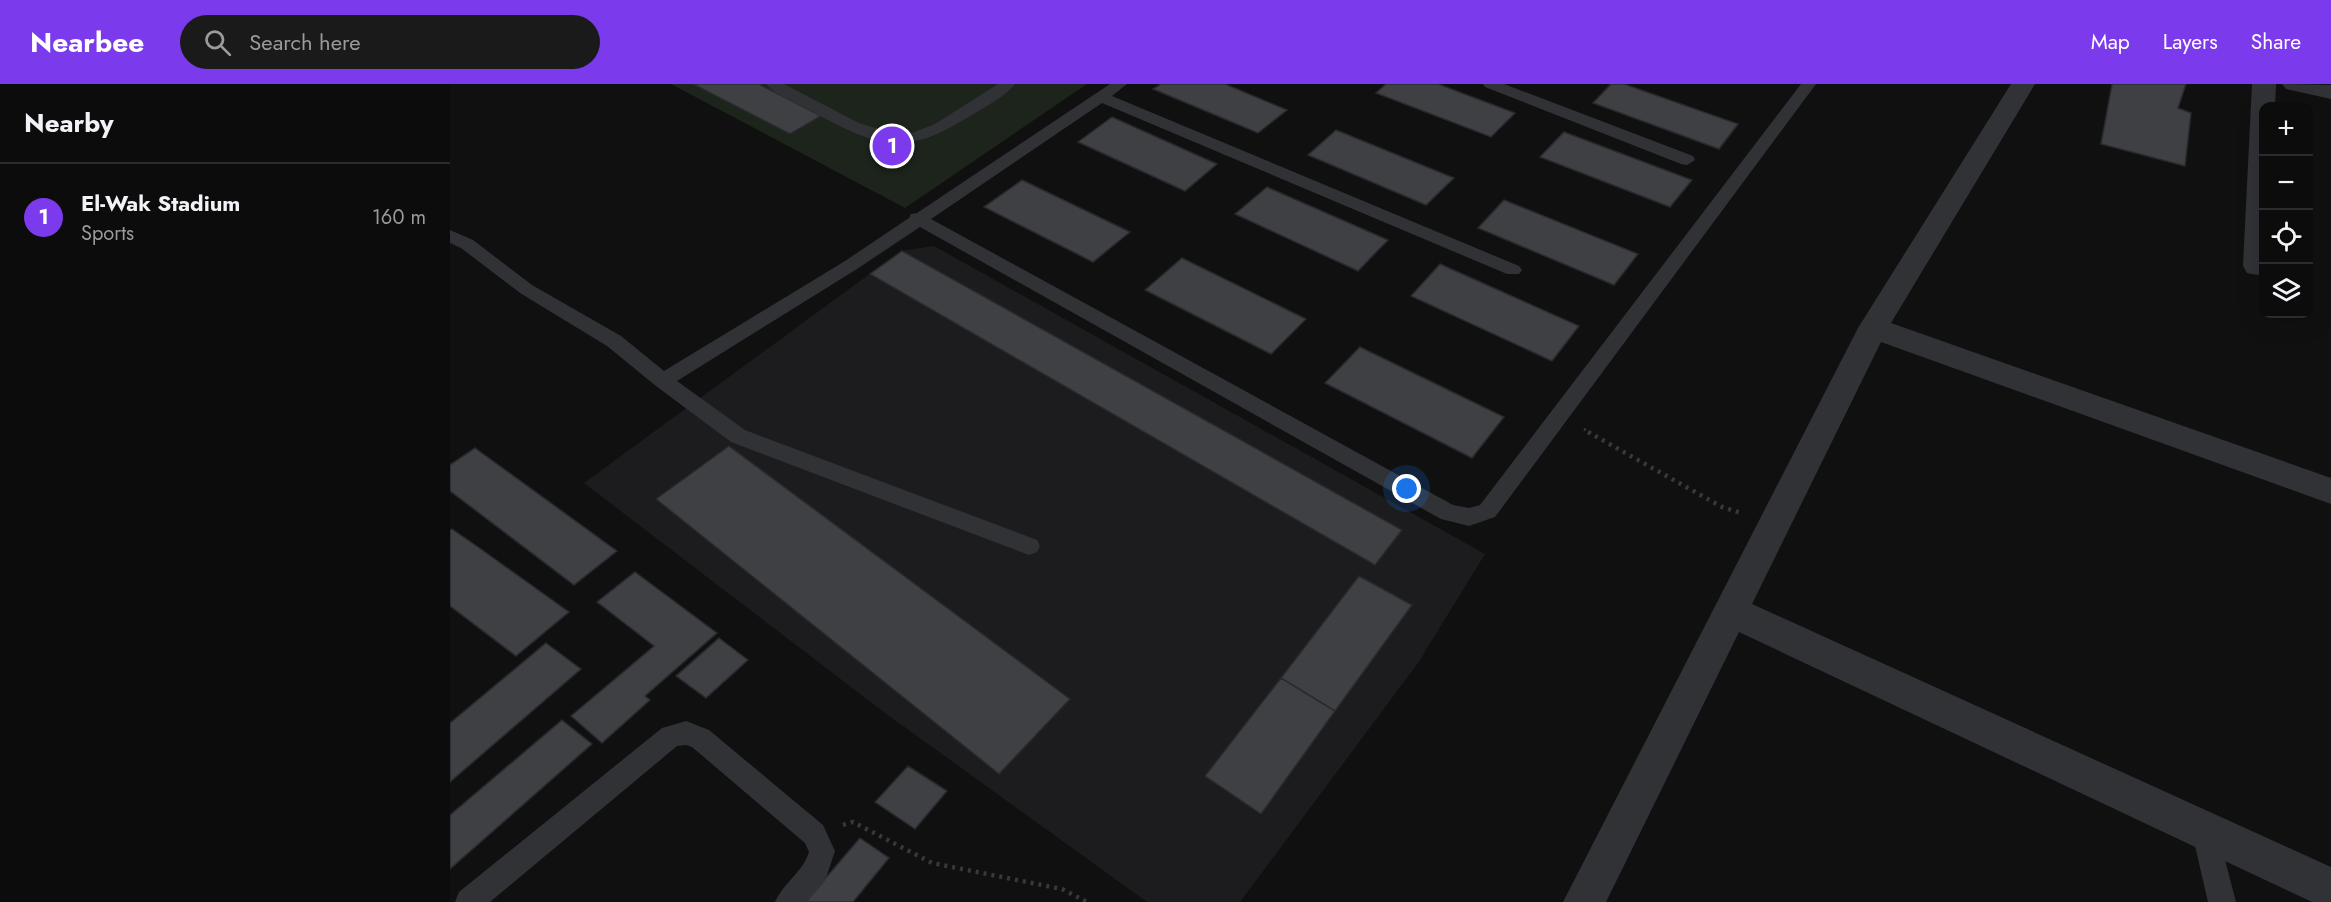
<!DOCTYPE html>
<meta charset="utf-8">
<style>
:root{--surface:#0c0c0d;--page:#1a1a1b;--text:#f1f3f6;--muted:#9a9b9d;--line:#2c2c2e;--accent:#7c3aed}
body{margin:0;font-family:Jost,sans-serif;background:var(--page);color:var(--text)}
.controls{position:absolute;right:18px;top:18px;display:grid;overflow:hidden;border-radius:12px;box-shadow:0 6px 24px #0002}
.controls button{width:54px;height:54px;display:grid;place-items:center;padding:0;border:0;border-bottom:2px solid var(--line);background:var(--surface);color:var(--text);font:30px sans-serif}
.you{position:absolute;left:957px;top:405px;width:21px;height:21px;margin:-15px;border:4px solid #fff;border-radius:50%;background:#1a73e8;box-shadow:0 0 0 9px #1a73e833}
.badge{display:grid;place-items:center;width:39px;height:39px;border-radius:50%;background:var(--accent);color:#fff;font-size:20px;font-weight:700}
.pin{position:absolute;translate:-50% -50%;border:3px solid #fff;box-shadow:0 2px 6px #0006}
.list{margin:0;padding:0;list-style:none}
h2{display:flex;justify-content:space-between;align-items:center;height:78px;margin:0;padding:0 24px;font-size:26px}
h2 small{font-size:20px;font-weight:400;color:var(--muted)}
.list li{display:grid;grid-template-columns:39px 1fr auto;gap:18px;align-items:center;box-sizing:border-box;height:108px;padding:0 24px;border-top:2px solid var(--line)}
.list b{display:block;font-size:22px;white-space:nowrap}
.list p{margin:0;font-size:20px;white-space:nowrap;color:var(--muted)}
.list em{font-size:20px;font-style:normal;color:var(--muted)}
.icon{flex:none;width:33px;height:33px;fill:none;stroke:currentColor;stroke-width:2;stroke-linecap:round;stroke-linejoin:round}
.map{position:relative;flex:none;width:1881px;height:818px;overflow:hidden}
header{display:flex;align-items:center;gap:36px;box-sizing:border-box;height:84px;padding:0 30px;background:var(--accent);color:#fff}
header strong{font-size:28px}
nav{display:flex;gap:33px;margin-inline-start:auto;font-size:21px}
.search{width:420px;height:54px;background:var(--page);display:flex;align-items:center;gap:15px;box-sizing:border-box;padding:0 21px;border-radius:33px;color:var(--muted);font-size:22px}
main{display:flex}
aside{flex:1;background:var(--surface)}
.map>svg:first-child{display:block}
.built{fill:#1c1c1e}
.green{fill:#1c241c}
.building{fill:#3e4044;stroke:#292a2d;stroke-width:1.5}
.lines{fill:none;stroke-linecap:round;stroke-linejoin:round}
.path-far1{stroke:#36393d;stroke-width:3;stroke-dasharray:2 4;stroke-linecap:butt}
.path{stroke:#36393d;stroke-width:4.5;stroke-dasharray:3 5;stroke-linecap:butt}
.lane{fill:#303236;fill-rule:evenodd}
.street{fill:#303236;fill-rule:evenodd}
</style>
<header>
<strong>Nearbee</strong>
<div class="search"><svg class="icon" aria-label="search" viewBox="0 0 24 24"><circle cx="10" cy="10" r="6"/><path d="M15 15l6 6"/></svg>Search here</div>
<nav><a>Map</a><a>Layers</a><a>Share</a></nav>
</header>
<main>
<aside>
<h2>Nearby<small></small></h2>
<ul class="list">
<li><span class="badge">1</span><div><b>El-Wak Stadium</b><p>Sports</p></div><em>160 m</em></li>
</ul>
</aside>
<div class="map">
<svg width="1881" height="818" viewBox="0 0 1881 818">
<rect width="100%" height="100%" fill="#101011"/>
<path class="built" d="M484 162 1035 470 968 579 790 818H697L435 629 134 399 451 167Z"/>
<path class="green" d="M221 0H637L455 124Z"/>
<path class="building" d="M243 0H309L371 32 340 50Z
M711 0H775L837 26 808 49 703 5Z
M936 0H988L1065 29 1041 53 926 9Z
M1161 0H1174L1288 40 1269 65 1143 19Z
M1662 0H1736L1728 24 1741 29 1735 82 1651 60Z
M662 33 767 80 735 107 628 58Z
M886 46 1004 94 976 121 858 71Z
M1114 48 1242 96 1220 123 1090 73Z
M572 96 680 148 643 178 534 123Z
M817 103 938 156 908 187 785 130Z
M1054 116 1188 170 1164 201 1028 144Z
M452 167 952 446 925 481 420 190Z
M732 174 856 235 821 270 695 206Z
M990 180 1129 242 1102 277 961 212Z
M910 263 1054 333 1022 374 875 299Z
M279 362 620 615 549 690 206 415Z
M25 364 167 467 124 501 0 407V381Z
M2 445 28 463 119 528 66 572 0 522V446Z
M185 488 267 549 195 612 200 616 152 659 121 632 204 562 147 518Z
M909 492 962 521 885 627 831 594Z
M269 554 298 576 256 614 226 592Z
M96 559 131 585 0 698V639Z
M831 594 885 627 811 730 755 692Z
M112 636 142 660 0 785V731Z
M458 682 497 707 465 745 425 718Z
M410 754 439 774 403 818H355Z"/>
<g class="lines">
<path class="path-far1" d="M1134 345 1141 349"/>
<path class="path" d="M1138 348 1272 423 1291 429
M393 741 403 738 482 779 612 805 637 818"/>
<path class="lane" d="M316 0H334L409 39 448 51 459 50 485 40 548 0H565C555 13 535 23 520 32 452 75 426 62 359 26 346 19 325 11 316 0Z
M660 0H677L662 12 1069 182 1072 186 1069 190H1057L652 19 481 135 1003 421 1019 424 1030 421 1351 0H1366L1045 433 1019 442 991 435 470 143 407 185 227 297 295 346 587 456 590 462 587 468 579 471 281 358 206 302 157 262 70 209 11 164 0 159V146L23 156 82 201 171 252 214 287 395 177 459 134 461 130 467 129Z
M1033 0H1054L1243 72 1245 76 1237 81 1231 80 1035 3Z
M236 637 259 646 373 741 385 767 375 797 357 818H325C334 798 353 788 359 768L355 759 242 663 236 661 227 662 40 818H5L9 808 212 644Z
M1755 736 1764 740 1768 749 1786 818H1758L1742 749 1746 740Z"/>
<path class="street" d="M1561 0H1585L1441 239 1881 394V420L1431 258 1302 520 1881 783V818H1862L1289 548 1156 818H1113L1408 244Z
M1802 0H1826L1825 22H1814V190L1807 191 1797 189 1793 182Z
M1832 0 1881 1V15L1836 5Z"/>
</g>
</svg>
<div class="controls">
<button>+</button>
<button>−</button>
<button><svg class="icon" aria-label="locate" viewBox="0 0 24 24"><circle cx="12" cy="12" r="6"/><path d="M12 2v4M12 18v4M2 12h4M18 12h4"/></svg></button>
<button><svg class="icon" aria-label="layers" viewBox="0 0 24 24"><path d="M12 4l9 5-9 5-9-5zM3 14l9 5 9-5"/></svg></button>
</div>
<div class="you"></div>
<div class="pin badge" style="left:442px;top:62px">1</div>
</div>
</main>
